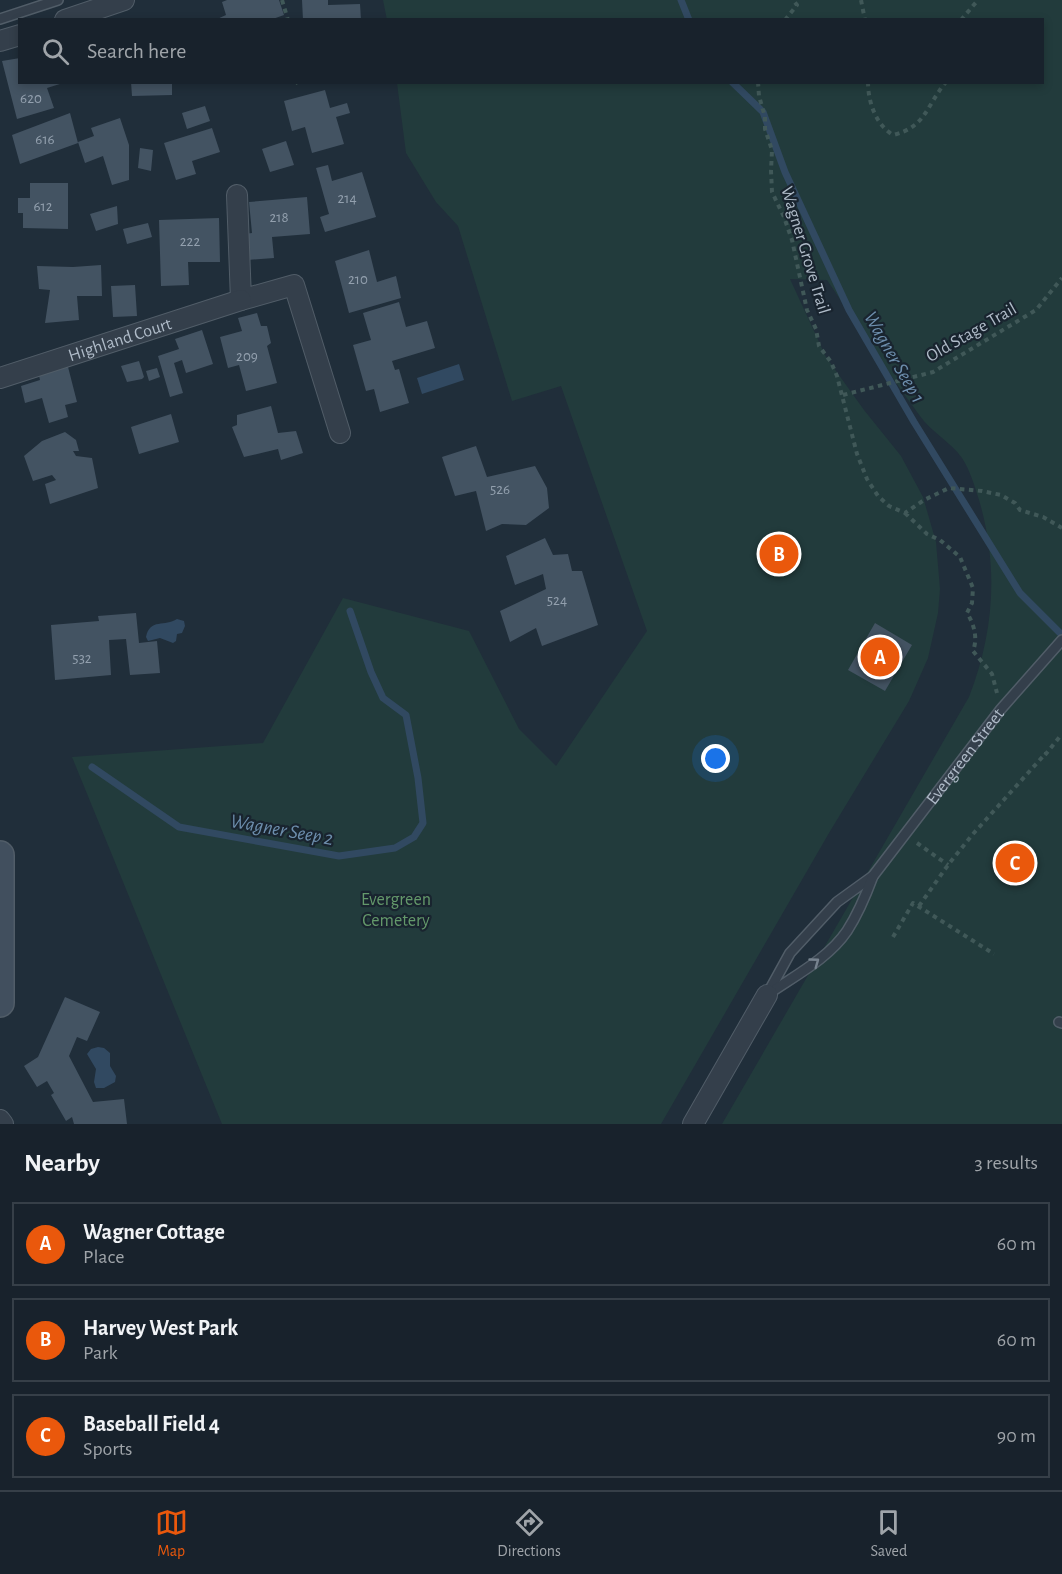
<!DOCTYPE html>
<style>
:root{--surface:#18222c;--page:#212a34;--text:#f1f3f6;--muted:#9fa4a9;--line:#363f48;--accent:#ea580c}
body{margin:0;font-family:"Alegreya Sans",sans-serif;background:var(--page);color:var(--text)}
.you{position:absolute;left:716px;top:759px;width:21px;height:21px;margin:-15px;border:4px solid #fff;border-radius:50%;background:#1a73e8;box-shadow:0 0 0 9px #1a73e833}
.badge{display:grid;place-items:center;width:39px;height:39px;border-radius:50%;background:var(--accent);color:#fff;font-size:20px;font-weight:700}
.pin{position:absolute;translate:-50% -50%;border:3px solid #fff;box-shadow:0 2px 6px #0006}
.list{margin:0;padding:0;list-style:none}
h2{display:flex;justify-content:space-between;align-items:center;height:78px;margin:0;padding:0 24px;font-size:26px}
h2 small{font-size:20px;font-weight:400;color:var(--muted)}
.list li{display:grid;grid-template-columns:39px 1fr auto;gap:18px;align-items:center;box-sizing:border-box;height:84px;margin:0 12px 12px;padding:0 12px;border:2px solid var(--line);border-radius:0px}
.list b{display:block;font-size:22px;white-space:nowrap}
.list p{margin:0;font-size:20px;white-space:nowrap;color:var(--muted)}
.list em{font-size:20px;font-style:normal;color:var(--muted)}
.icon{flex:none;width:33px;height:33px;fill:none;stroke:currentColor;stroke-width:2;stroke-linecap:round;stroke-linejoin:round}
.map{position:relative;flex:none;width:1062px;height:1124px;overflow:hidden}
.search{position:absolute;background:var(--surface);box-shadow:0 3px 9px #0003;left:18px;right:18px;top:18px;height:66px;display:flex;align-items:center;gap:15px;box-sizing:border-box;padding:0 21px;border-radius:0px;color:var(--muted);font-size:22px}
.sheet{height:366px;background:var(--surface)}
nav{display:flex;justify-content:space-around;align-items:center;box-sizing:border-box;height:84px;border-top:2px solid var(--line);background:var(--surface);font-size:16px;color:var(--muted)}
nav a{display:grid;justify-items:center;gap:3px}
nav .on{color:var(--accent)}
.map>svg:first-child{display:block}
.green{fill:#223b3c}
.water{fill:#314961}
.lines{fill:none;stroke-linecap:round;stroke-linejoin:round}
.stream{stroke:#314961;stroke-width:7}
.building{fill:#435362}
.lane-casing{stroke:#515d68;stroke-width:12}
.street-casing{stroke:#515d68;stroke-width:22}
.secondary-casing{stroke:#515d68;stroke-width:30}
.path{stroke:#405858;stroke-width:4;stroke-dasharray:4.5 4.5;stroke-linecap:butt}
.lane{stroke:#343f4b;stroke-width:9}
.street{stroke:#343f4b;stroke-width:20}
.secondary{stroke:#414f5e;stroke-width:27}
.oneway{stroke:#77838f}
.labels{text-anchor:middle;stroke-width:4.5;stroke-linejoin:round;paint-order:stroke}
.number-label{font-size:15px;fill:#93a0ae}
.street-label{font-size:18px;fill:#aebac7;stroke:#19242f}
.park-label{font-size:18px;fill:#64996b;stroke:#19242f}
.water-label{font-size:20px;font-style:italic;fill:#6d8ead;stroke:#19242f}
</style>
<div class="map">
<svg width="1062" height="1124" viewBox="0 0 1062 1124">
<rect width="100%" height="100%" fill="#202e3a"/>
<path class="green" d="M383 0H1062V1124H722L969 697C994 633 999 567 979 500 975 487 970 470 962 458 951 442 931 432 920 416 887 372 858 325 827 280L790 279 826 357 864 410 901 456 923 497 936 542 940 589 938 613 928 658 909 701 829 833 661 1124H222L72 757 263 743 343 598 469 631 519 729 556 766 647 631 561 386 512 401 458 226 436 202 406 153 397 83 1042 82V20H387Z"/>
<path class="water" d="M459 364 464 380 422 394 417 378Z
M177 619 184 621 185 626 182 633 177 634 176 641 173 643 160 638 148 641 146 637C150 618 165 627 177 619Z
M98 1047 104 1048 110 1053V1066L116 1076 115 1082 104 1088H96L94 1082 96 1069 87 1054 91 1049Z"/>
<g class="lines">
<path class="stream" d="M681 0 689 20
M732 82 763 112 785 172 849 310 914 422 1020 593 1060 633
M92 767 179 827 339 856 395 848 414 837 423 823 418 778 406 715 383 698 371 672 350 611"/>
</g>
<path class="building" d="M227 0H279L284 15 270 20H215L226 15 222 2Z
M302 0H328V5L360 4 361 20H303Z
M20 58V82L63 83 47 88 54 108 17 119 2 61Z
M131 82H172V95L132 96Z
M325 90 330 108 347 103 350 113 336 117 344 144 312 153 305 127 292 131 284 101Z
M205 106 210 121 187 129 182 113Z
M70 113 78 143 20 164 12 135Z
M120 118 129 145V180L112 185 103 156 85 163 78 142 94 136 91 128Z
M212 128 220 152 192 161 196 174 176 180 164 143Z
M286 141 294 165 270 172 262 149Z
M140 148 153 150 151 171 138 168Z
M328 165 332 181 362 172 376 217 325 232 320 217 329 214 316 168Z
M30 183H68V229L23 228V213H18V198H30Z
M307 197 310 234 272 237 274 258 247 260 245 234 252 233 249 202Z
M117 206 118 224 96 231 90 214Z
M219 218 220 262H188L189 285 161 286 159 220Z
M148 223 152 237 127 244 123 229Z
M369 250 377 282 396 276 401 298 349 313 335 261Z
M101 265 102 296H77L79 320 45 323 50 290 39 289 37 266 73 267Z
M135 285 137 316 113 317 111 286Z
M399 302 406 327 427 321 435 348 392 361 395 370 399 369 409 403 380 412 374 389 366 391 353 345 371 340 363 313Z
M257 313 261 326H267L271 343 267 346 277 383 246 391 239 365 228 368 220 337 242 331 238 318Z
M202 330 213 364 186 373 182 360 174 363 183 393 170 397 158 356 179 349 175 339Z
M139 361 144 377 142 379 127 382 121 366Z
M67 363 77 402 65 405 68 417 49 423 42 398 25 403 21 386 40 380 38 371Z
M157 368 160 377 149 381 146 371Z
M271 406 278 433 296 431 303 453 281 460 278 449 244 457 232 427 237 425V415Z
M171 414 179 442 139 454 131 427Z
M65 432 76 440 79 451H73L76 456 92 458 98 488 50 504 45 484 56 480 52 475 33 481 24 456 42 441Z
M476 446 487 477 535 466 547 488 549 508 526 525 502 524 486 531 476 491 455 496 442 457Z
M545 538 553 555 568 554 572 571H582L598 625 542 646 536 628 510 642 500 611 546 589 543 574 515 585 506 556Z
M136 613 139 643 157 641 160 673 130 675 126 639 109 640 111 675 55 680 51 625 99 621 98 616Z
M875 623 912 645 885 691 848 670Z
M65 997 100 1012 87 1041 77 1037 69 1056 93 1102 124 1099 127 1124H74L72 1117 66 1121 51 1095 54 1093 47 1081 37 1087 24 1066 38 1057Z"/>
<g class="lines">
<g class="lane-casing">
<g id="lane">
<path d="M0 19 58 0"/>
<path d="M768 993 790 953 837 902 873 876"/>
<path id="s1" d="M767 995C794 976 828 959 847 931 858 914 866 895 873 876L1001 709 1062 640"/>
<path d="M1059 1022 1062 1023"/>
</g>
</g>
<g class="street-casing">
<g id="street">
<path d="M65 20 124 0"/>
<path d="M0 41 20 35"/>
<path d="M237 195 241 300 294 285 340 433"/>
<path id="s2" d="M0 378 241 300"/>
<path d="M0 1120 3 1124"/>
<path d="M693 1124 767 995"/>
</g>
</g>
<g class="secondary-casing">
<path id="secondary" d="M0 855V1003"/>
</g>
<path class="path" d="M282 0 288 20
M861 0 865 20
M785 20 797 5 793 0
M961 20 978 0
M297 82 298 84
M758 82 759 96 765 117V129L772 150 771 171 772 192 784 217 792 240 807 310 816 329 819 346 831 362 837 376 857 454 867 479 878 496 889 506 905 513 924 500 949 488 982 491 1001 495 1015 503 1020 510 1043 517 1062 528
M868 82C868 102 876 125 893 135 926 127 926 106 946 82
M843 395 933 372 1036 310 1062 278
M905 513 927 534 940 540 960 557 973 588 972 603 967 613C974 624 978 638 973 651L992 674 997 693
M1045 755 1062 734
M917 843 948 865
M919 906 948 865 973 834 1046 753
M893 937 913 903 994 954"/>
<use href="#lane" class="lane"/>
<use href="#street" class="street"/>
<use href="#secondary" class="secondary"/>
</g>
<defs><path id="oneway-chevron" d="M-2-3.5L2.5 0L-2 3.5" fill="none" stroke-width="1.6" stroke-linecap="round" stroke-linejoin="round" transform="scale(1.5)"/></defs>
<use class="oneway" href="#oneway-chevron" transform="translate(815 962) rotate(-36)"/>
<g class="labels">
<g class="number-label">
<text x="31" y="103">620</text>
<text x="45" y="144">616</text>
<text x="347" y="203">214</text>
<text x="43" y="211">612</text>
<text x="279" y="222">218</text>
<text x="190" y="246">222</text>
<text x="358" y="284">210</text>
<text x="247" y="361">209</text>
<text x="500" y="494">526</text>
<text x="557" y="605">524</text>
<text x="82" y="663">532</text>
</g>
<g class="street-label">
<text transform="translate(806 250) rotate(73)" y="6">Wagner Grove Trail</text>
<text transform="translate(971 332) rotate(-30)" y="6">Old Stage Trail</text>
<text dy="6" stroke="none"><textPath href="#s2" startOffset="126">Highland Court</textPath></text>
<text dy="6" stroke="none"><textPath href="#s1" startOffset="315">Evergreen Street</textPath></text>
</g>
<g class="park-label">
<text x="396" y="905">Evergreen<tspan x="396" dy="21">Cemetery</tspan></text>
</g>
<g class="water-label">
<text transform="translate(895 357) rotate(60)" y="7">Wagner Seep 1</text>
<text transform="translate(282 829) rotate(10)" y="7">Wagner Seep 2</text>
</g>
</g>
</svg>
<div class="you"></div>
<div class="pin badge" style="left:880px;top:657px">A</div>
<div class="pin badge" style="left:779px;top:554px">B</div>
<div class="pin badge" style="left:1015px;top:863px">C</div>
<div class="search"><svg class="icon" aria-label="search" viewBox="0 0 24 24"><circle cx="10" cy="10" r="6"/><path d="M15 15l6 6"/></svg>Search here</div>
</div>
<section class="sheet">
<h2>Nearby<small>3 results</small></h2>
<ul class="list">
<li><span class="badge">A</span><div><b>Wagner Cottage</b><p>Place</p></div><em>60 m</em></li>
<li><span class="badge">B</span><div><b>Harvey West Park</b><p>Park</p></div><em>60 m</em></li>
<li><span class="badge">C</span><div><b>Baseball Field 4</b><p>Sports</p></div><em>90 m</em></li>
</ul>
</section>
<nav>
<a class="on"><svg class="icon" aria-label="map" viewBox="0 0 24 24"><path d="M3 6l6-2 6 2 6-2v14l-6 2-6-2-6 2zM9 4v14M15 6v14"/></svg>Map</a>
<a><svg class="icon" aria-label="directions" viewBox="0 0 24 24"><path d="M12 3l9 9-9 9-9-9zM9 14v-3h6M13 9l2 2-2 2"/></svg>Directions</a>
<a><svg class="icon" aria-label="saved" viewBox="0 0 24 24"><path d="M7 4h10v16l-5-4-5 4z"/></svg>Saved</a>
</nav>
